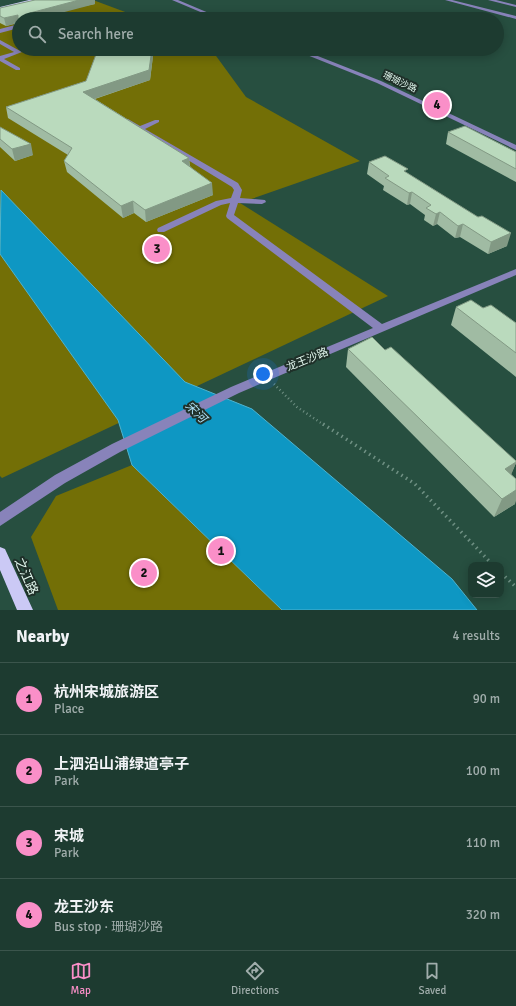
<!DOCTYPE html>
<meta charset="utf-8">
<style>
:root{--surface:#1d3b30;--page:#254238;--text:#f1f3f6;--muted:#a0adab;--line:#3b554c;--accent:#fa8fc8}
body{margin:0;font-family:Signika,"Noto Sans SC",sans-serif;background:var(--page);color:var(--text)}
.controls{position:absolute;right:12px;bottom:12px;display:grid;overflow:hidden;border-radius:8px;box-shadow:0 2px 10px #0003}
.controls button{width:36px;height:36px;display:grid;place-items:center;padding:0;border:0;border-bottom:1px solid var(--line);background:var(--surface);color:var(--text);font:20px sans-serif}
.you{position:absolute;left:263px;top:374px;width:14px;height:14px;margin:-10px;border:3px solid #fff;border-radius:50%;background:#1a73e8;box-shadow:0 0 0 6px #1a73e833}
.badge{display:grid;place-items:center;width:26px;height:26px;border-radius:50%;background:var(--accent);color:#111;font-size:13px;font-weight:700}
.pin{position:absolute;translate:-50% -50%;border:2px solid #fff;box-shadow:0 1px 4px #0006}
.list{margin:0;padding:0;list-style:none}
h2{display:flex;justify-content:space-between;align-items:center;height:52px;margin:0;padding:0 16px;font-size:17px}
h2 small{font-size:13px;font-weight:400;color:var(--muted)}
.list li{display:grid;grid-template-columns:26px 1fr auto;gap:12px;align-items:center;box-sizing:border-box;height:72px;padding:0 16px;border-top:1px solid var(--line)}
.list b{display:block;font-size:15px;white-space:nowrap}
.list p{margin:0;font-size:13px;white-space:nowrap;color:var(--muted)}
.list em{font-size:13px;font-style:normal;color:var(--muted)}
.icon{flex:none;width:22px;height:22px;fill:none;stroke:currentColor;stroke-width:2;stroke-linecap:round;stroke-linejoin:round}
.map{position:relative;flex:none;width:516px;height:610px;overflow:hidden}
.search{position:absolute;background:var(--surface);box-shadow:0 2px 10px #0003;left:12px;right:12px;top:12px;height:44px;display:flex;align-items:center;gap:10px;box-sizing:border-box;padding:0 14px;border-radius:22px;color:var(--muted);font-size:15px}
.sheet{height:340px;background:var(--surface)}
nav{display:flex;justify-content:space-around;align-items:center;box-sizing:border-box;height:56px;border-top:1px solid var(--line);background:var(--surface);font-size:11px;color:var(--muted)}
nav a{display:grid;justify-items:center;gap:2px}
nav .on{color:var(--accent)}
.map>svg:first-child{display:block}
.green{fill:#736f06}
.water{fill:#0e97c3;stroke:#4eb4d0}
.lines{fill:none;stroke-linecap:round;stroke-linejoin:round}
.path-far1{stroke:#6f9083;stroke-width:2.5;stroke-dasharray:1 3;stroke-linecap:butt}
.path{stroke:#6f9083;stroke-width:3.5;stroke-dasharray:1.5 4;stroke-linecap:butt}
.minor{fill:#8883ba;fill-rule:evenodd}
.major{fill:#cbc9f5;fill-rule:evenodd}
.wall{fill:#a0bba3}
.shaded-wall{fill:#829984}
.building{fill:#badabd;stroke:#829984}
.labels{text-anchor:middle;stroke-width:4;stroke-linejoin:round;paint-order:stroke}
.far-street-label{font-size:9px;fill:#e2f7ee;stroke:#1f3029}
.street-label{font-size:11px;fill:#e2f7ee;stroke:#1f3029}
.water-label{font-size:12px;font-style:italic;fill:#acddf4;stroke:#1f3029}
.near-street-label{font-size:13px;fill:#e2f7ee;stroke:#1f3029}
</style>
<div class="map">
<svg width="516" height="610" viewBox="0 0 516 610">
<rect width="100%" height="100%" fill="#274f40"/>
<path class="green" d="M93 0 144 19H19V49H211L246 97 360 161 240 203 388 296 2 478 0 476V13Z
M132 465 282 610H58L31 537 56 496Z"/>
<path class="water" d="M1 190 185 382 252 409 452 579 477 610H282L132 465 118 420 0 254Z"/>
<g class="lines">
<path class="path-far1" d="M274 384 297 407 324 425"/>
<path class="path" d="M323 424 415 484 493 565
M501 573 516 587"/>
<path class="minor" d="M172 0H178L223 19H217Z
M445 0H452L516 16V19Z
M488 0H496L516 5V7Z
M19 24V28L0 33V29Z
M0 40 22 52 4 59 20 68V70H16L0 61V56L14 52 0 44Z
M292 49H300L381 81 516 145V150L377 83Z
M124 119H128L140 126 155 120H159V122L145 129 238 183 242 190 240 198 265 200 266 202 262 204 238 203 234 215 382 324 516 269V275L239 393 120 452 65 483 0 526V512L55 475 112 444 231 387 373 328 227 218 226 216 230 203 221 205 164 232H158L157 230 158 228 216 201 231 198 234 190 232 187 124 121Z"/>
<path class="major" d="M29 0H37L0 9V7Z
M0 547 5 549 33 610H17L0 570Z"/>
</g>
<path class="wall" d="M35 0H95V4L19 19V32L15 31 14 24 6 26 0 23V8Z
M153 56 150 80 95 99 189 158 190 166 213 195 146 222 134 213 123 218 67 172 64 161 68 155 8 118 6 107 86 81Z
M0 127 33 155 15 161 0 147Z
M448 132 516 152V182L446 144Z
M369 162 407 173 507 246 488 254 460 237 455 238 437 224 433 226 424 220 425 215 410 204 407 205 383 190 384 186 367 174Z
M456 307 483 308 516 323V377L451 325Z
M348 349 385 350 516 461V463L511 474 515 504 494 517 346 367Z"/>
<path class="shaded-wall" d="M79 0H95V4L38 19 30 13Z
M18 15 19 23 13 22 14 24 6 26 4 18Z
M152 49H153V56L150 80 85 102 83 92Z
M31 144 33 155 15 161 12 149Z
M189 158 190 170 182 161Z
M212 183 213 195 146 222 145 210Z
M412 192 410 204 407 205 409 193Z
M133 201 134 213 123 218 121 206Z
M440 212 437 224 433 226 436 214Z
M463 224 460 237 455 238 458 226Z
M511 233 507 246 488 254 491 242Z
M516 462V463L509 480 505 469Z
M516 490V501L515 504 494 517 502 499Z"/>
<path class="building" d="M35 0H79L30 13 49 19H19V25L13 22 18 21V15L4 18 0 16V8Z
M98 49H152L149 70 83 92 189 158 182 161 212 183 145 210 133 201 121 206 64 161 72 148 6 107 86 81Z
M465 126 516 152V169L448 132Z
M0 127 31 144 12 149 0 139Z
M385 156 408 169 404 171 478 217 482 216 511 233 491 242 463 224 458 226 440 212 436 214 426 208 431 205 412 192 409 193 385 178 389 176 369 162Z
M471 300 483 308 491 305 516 323V353L456 307Z
M372 337 385 350 391 347 516 461V462L505 469 516 479V490L502 499 348 349Z"/>
<g class="labels">
<g class="far-street-label">
<text transform="translate(400 82) rotate(25)" y="3">珊瑚沙路</text>
</g>
<g class="street-label">
<text transform="translate(307 359) rotate(-22)" y="4">龙王沙路</text>
</g>
<g class="water-label">
<text transform="translate(196 412) rotate(44)" y="4">宋河</text>
</g>
<g class="near-street-label">
<text transform="translate(27 576) rotate(66)" y="5">之江路</text>
</g>
</g>
</svg>
<div class="controls">
<button><svg class="icon" aria-label="layers" viewBox="0 0 24 24"><path d="M12 4l9 5-9 5-9-5zM3 14l9 5 9-5"/></svg></button>
</div>
<div class="you"></div>
<div class="pin badge" style="left:221px;top:551px">1</div>
<div class="pin badge" style="left:144px;top:573px">2</div>
<div class="pin badge" style="left:157px;top:249px">3</div>
<div class="pin badge" style="left:437px;top:105px">4</div>
<div class="search"><svg class="icon" aria-label="search" viewBox="0 0 24 24"><circle cx="10" cy="10" r="6"/><path d="M15 15l6 6"/></svg>Search here</div>
</div>
<section class="sheet">
<h2>Nearby<small>4 results</small></h2>
<ul class="list">
<li><span class="badge">1</span><div><b>杭州宋城旅游区</b><p>Place</p></div><em>90 m</em></li>
<li><span class="badge">2</span><div><b>上泗沿山浦绿道亭子</b><p>Park</p></div><em>100 m</em></li>
<li><span class="badge">3</span><div><b>宋城</b><p>Park</p></div><em>110 m</em></li>
<li><span class="badge">4</span><div><b>龙王沙东</b><p>Bus stop · 珊瑚沙路</p></div><em>320 m</em></li>
</ul>
</section>
<nav>
<a class="on"><svg class="icon" aria-label="map" viewBox="0 0 24 24"><path d="M3 6l6-2 6 2 6-2v14l-6 2-6-2-6 2zM9 4v14M15 6v14"/></svg>Map</a>
<a><svg class="icon" aria-label="directions" viewBox="0 0 24 24"><path d="M12 3l9 9-9 9-9-9zM9 14v-3h6M13 9l2 2-2 2"/></svg>Directions</a>
<a><svg class="icon" aria-label="saved" viewBox="0 0 24 24"><path d="M7 4h10v16l-5-4-5 4z"/></svg>Saved</a>
</nav>
